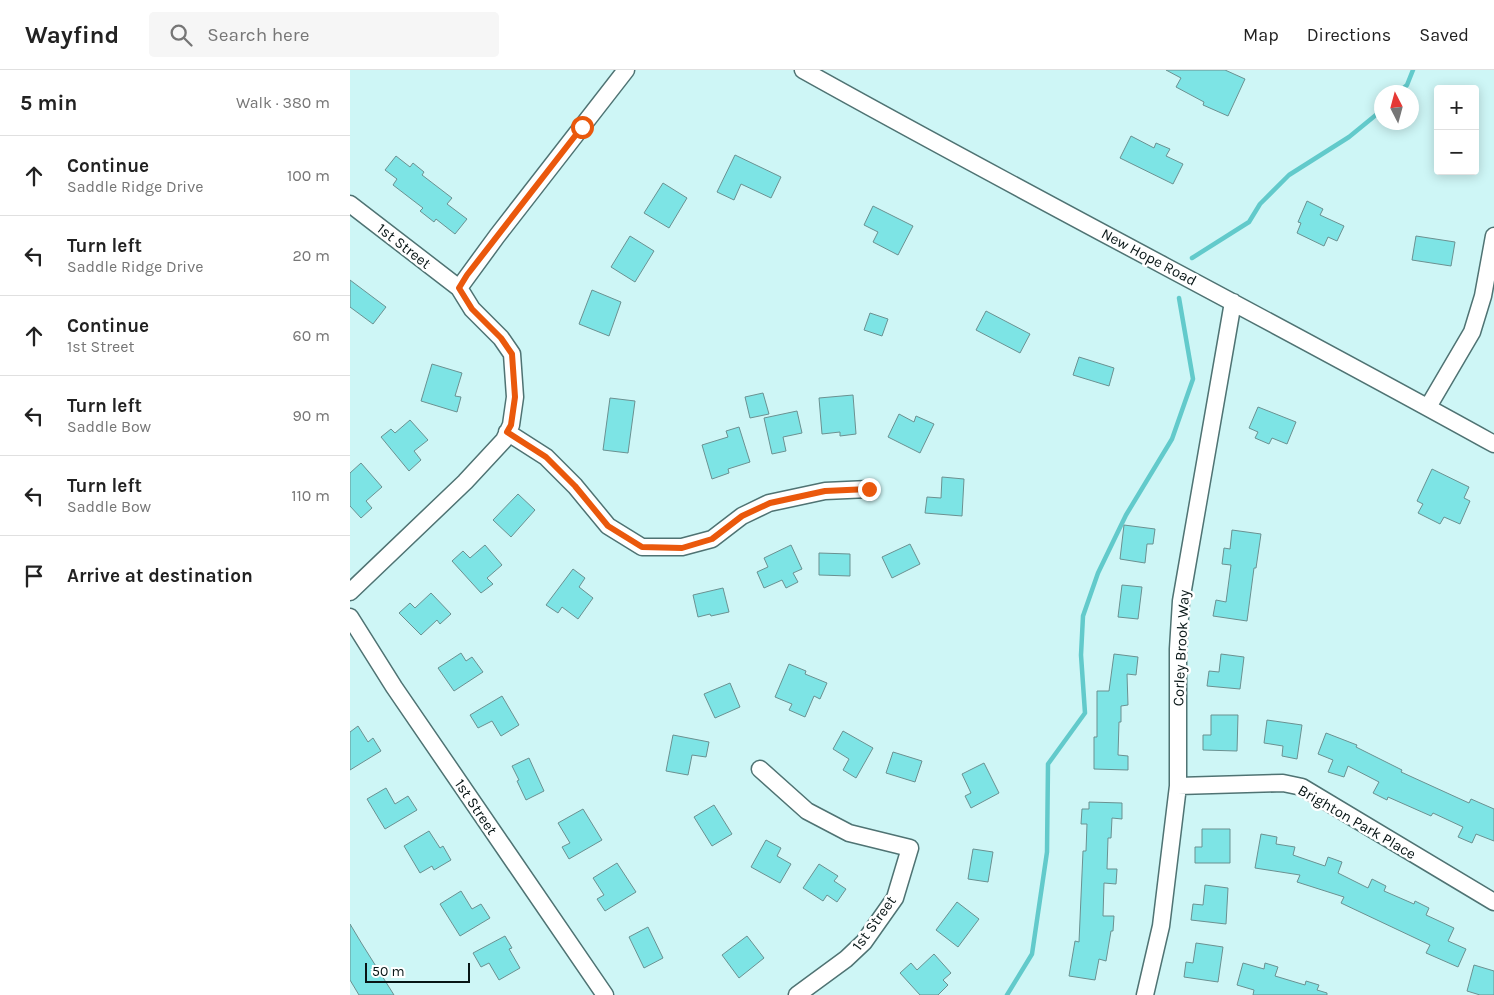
<!DOCTYPE html>
<meta charset="utf-8">
<style>
:root{--surface:#fff;--page:#f6f6f6;--text:#222;--muted:#767676;--line:#e0e0e0}
body{margin:0;font-family:Karla,sans-serif;background:var(--page);color:var(--text)}
.controls{position:absolute;right:15px;top:15px;display:grid;overflow:hidden;border-radius:5px;box-shadow:0 2px 12px #0003}
.controls button{width:45px;height:45px;display:grid;place-items:center;padding:0;border:0;border-bottom:1px solid var(--line);background:var(--surface);color:var(--text);font:25px sans-serif}
.compass{position:absolute;left:1024px;top:15px;width:45px;height:45px;border-radius:50%;background:var(--surface);box-shadow:0 2px 12px #0003;rotate:354deg}
.scale{position:absolute;left:15px;bottom:12px;width:105px;box-sizing:border-box;padding-left:5px;border:2px solid #071515;border-top:0;font-size:14px;line-height:18px;white-space:nowrap;color:#071515;-webkit-text-stroke:4px #fff;paint-order:stroke}
.stop{position:absolute;width:15px;height:15px;margin:-11px;border:4px solid #ea580c;border-radius:50%;background:#fff}
.stop.end{background:#ea580c;border-color:#fff;box-shadow:0 1px 5px #0008}
.list{margin:0;padding:0;list-style:none}
h2{display:flex;justify-content:space-between;align-items:center;height:65px;margin:0;padding:0 20px;font-size:21px}
h2 small{font-size:16px;font-weight:400;color:var(--muted)}
.list li{display:grid;grid-template-columns:32px 1fr auto;gap:15px;align-items:center;box-sizing:border-box;height:80px;padding:0 20px;border-top:1px solid var(--line)}
.list b{display:block;font-size:19px;white-space:nowrap}
.list p{margin:0;font-size:16px;white-space:nowrap;color:var(--muted)}
.list em{font-size:16px;font-style:normal;color:var(--muted)}
.icon{flex:none;width:28px;height:28px;fill:none;stroke:currentColor;stroke-width:2;stroke-linecap:round;stroke-linejoin:round}
.map{position:relative;flex:none;width:1144px;height:925px;overflow:hidden}
header{display:flex;align-items:center;gap:30px;box-sizing:border-box;height:70px;padding:0 25px;background:var(--surface);border-bottom:1px solid var(--line)}
header strong{font-size:24px}
nav{display:flex;gap:28px;margin-inline-start:auto;font-size:18px}
.search{width:350px;height:45px;background:var(--page);display:flex;align-items:center;gap:12px;box-sizing:border-box;padding:0 18px;border-radius:5px;color:var(--muted);font-size:19px}
main{display:flex}
aside{flex:1;background:var(--surface)}
.map>svg:first-child{display:block}
.lines{fill:none;stroke-linecap:round;stroke-linejoin:round}
.stream{stroke:#62cacb;stroke-width:4.5}
.building{fill:#7de4e5;stroke:#6b9191}
.minor-casing{stroke:#4f7373;stroke-width:19}
.minor{stroke:#fff;stroke-width:16}
.route{stroke:#ea580c;stroke-width:6}
.labels{text-anchor:middle;stroke-width:5;stroke-linejoin:round;paint-order:stroke}
.street-label{font-size:15px;fill:#071515;stroke:#fff}
</style>
<header>
<strong>Wayfind</strong>
<div class="search"><svg class="icon" aria-label="search" viewBox="0 0 24 24"><circle cx="10" cy="10" r="6"/><path d="M15 15l6 6"/></svg>Search here</div>
<nav><a>Map</a><a>Directions</a><a>Saved</a></nav>
</header>
<main>
<aside>
<h2>5 min<small>Walk · 380 m</small></h2>
<ul class="list">
<li><svg class="icon" aria-label="ahead" viewBox="0 0 24 24"><path d="M12 20V5M6 11l6-6 6 6"/></svg><div><b>Continue</b><p>Saddle Ridge Drive</p></div><em>100 m</em></li>
<li><svg class="icon" aria-label="left" viewBox="0 0 24 24"><path d="M17 20v-9H6M10 6l-5 5 5 5"/></svg><div><b>Turn left</b><p>Saddle Ridge Drive</p></div><em>20 m</em></li>
<li><svg class="icon" aria-label="ahead" viewBox="0 0 24 24"><path d="M12 20V5M6 11l6-6 6 6"/></svg><div><b>Continue</b><p>1st Street</p></div><em>60 m</em></li>
<li><svg class="icon" aria-label="left" viewBox="0 0 24 24"><path d="M17 20v-9H6M10 6l-5 5 5 5"/></svg><div><b>Turn left</b><p>Saddle Bow</p></div><em>90 m</em></li>
<li><svg class="icon" aria-label="left" viewBox="0 0 24 24"><path d="M17 20v-9H6M10 6l-5 5 5 5"/></svg><div><b>Turn left</b><p>Saddle Bow</p></div><em>110 m</em></li>
<li><svg class="icon" aria-label="arrive" viewBox="0 0 24 24"><path d="M6 21V4h12l-3 4 3 4H6"/></svg><div><b>Arrive at destination</b></div></li>
</ul>
</aside>
<div class="map">
<svg width="1144" height="925" viewBox="0 0 1144 925">
<rect width="100%" height="100%" fill="#cef6f6"/>
<g class="lines">
<path class="stream" d="M1049 22 1057 15 1063 0
M842 188 899 152 910 134 939 105 999 67 1032 40
M657 925 682 884 697 782 698 694 735 643 731 585 733 546 748 503 776 445 822 369 843 309 829 228"/>
</g>
<path class="building" d="M816 0H875L895 9 878 46 853 35 854 32 826 17 831 8Z
M781 66 804 78 806 73 820 79 816 86 833 94 823 114 770 88Z
M385 85 431 107 421 128 391 114 384 130 367 122Z
M46 86 60 97 63 93 74 102 72 105 102 128 97 134 117 149 105 164 86 149 84 152 70 141 73 138 43 115 47 109 35 100Z
M313 113 337 128 319 158 294 143Z
M957 131 973 139 970 145 994 156 987 171 978 167 974 176 947 163 951 153 948 152Z
M523 136 563 156 548 185 523 172 528 162 514 155Z
M280 166 304 181 285 212 261 197Z
M1066 166 1105 172 1101 196 1062 190Z
M0 210 36 237 23 254 0 237Z
M242 220 271 232 259 266 229 254Z
M636 241 680 264 670 283 626 260Z
M520 243 538 249 532 266 514 260Z
M729 287 764 298 759 316 723 305Z
M82 294 112 303 105 326 111 327 107 342 71 331Z
M413 323 419 344 400 348 395 327Z
M503 325 506 364 490 366V362L472 364 469 328Z
M260 328 285 331 278 383 253 380Z
M908 337 946 352 937 374 922 368 919 374 905 368 908 362 899 358Z
M447 341 452 363 433 367 436 381 422 384 414 348Z
M549 344 564 352 566 346 584 354 570 383 538 367Z
M60 350 78 370 64 381 71 390 59 401 31 367 41 359 45 363Z
M389 357 400 392 378 399 379 403 362 409 352 375 378 367 376 361Z
M11 393 32 417 16 431 22 438 11 448 0 436V403Z
M1082 399 1119 417 1114 428 1120 431 1110 454 1094 447 1090 454 1068 443 1073 434 1067 431Z
M592 407 614 409 612 446 575 443 577 427 591 428Z
M168 424 185 440 161 467 143 450Z
M774 455 805 459 803 474H797L795 493 770 489Z
M882 460 911 464 906 498H904L897 551 863 546 866 530 876 532 881 495 872 494 874 478 880 479Z
M560 474 570 494 542 508 532 487Z
M135 475 152 495 137 508 143 514 131 523 102 491 113 481 120 488Z
M441 475 452 499 443 503 448 512 436 518 432 510 414 518 407 502 418 497 414 488Z
M469 483 500 484V506L469 505Z
M223 499 235 508 229 517 243 528 228 549 212 537 208 543 196 535Z
M772 515 792 517 788 549 768 547Z
M373 518 379 542 361 546 360 544 348 547 343 525Z
M81 523 101 544 90 554 87 550 71 565 49 543 60 533 65 538Z
M111 583 116 591 122 587 133 602 104 621 88 598Z
M764 584 788 587 786 605 777 604 778 635 771 636V652H769L768 685 778 686V700L744 699V667H747V621H759Z
M871 584 894 587 890 619 857 616 859 601 869 602Z
M439 594 456 601 455 604 477 613 470 629 464 626 455 647 439 640 442 634 425 627Z
M380 613 390 637 365 648 354 624Z
M152 626 169 655 151 666 142 651 128 658 120 645Z
M861 645H888L887 681 853 680V665H861Z
M917 650 952 655 947 689 932 686 933 676 914 673Z
M8 656 18 672 23 668 31 681 0 700V662Z
M493 661 523 678 506 708 493 700 499 689 483 679Z
M976 663 1007 675 1006 677 1052 700 1051 702 1119 733 1121 729 1144 739V771L1126 764 1122 773 1108 767 1113 757 1083 743 1081 746 1038 727 1037 730 1023 723 1029 712 998 696 994 707 978 702 983 690 968 684Z
M323 665 359 672 356 687 342 685 338 705 316 701Z
M543 682 572 691 565 712 536 703Z
M179 688 194 721 176 730 167 711 169 710 162 696Z
M634 693 649 723 621 738 615 726 621 723 612 704Z
M36 718 45 734 58 726 67 740 35 759 17 729Z
M739 732 772 733V749L762 748 761 768H758L757 799H767L766 814 754 813 753 846H764L763 861H761L756 891 749 889 745 910 719 906 725 871 729 872 733 781H736L737 754H731L732 739H739Z
M364 735 382 764 362 776 344 747Z
M233 739 252 770 219 789 212 777 220 773 208 753Z
M852 759H880V793H845V777H852Z
M79 761 90 778 93 776 101 790 84 800 82 796 70 803 54 776Z
M911 764 927 767 926 774 945 777 943 785 975 796 978 787 992 792 988 803 1018 818 1022 809 1036 816 1034 821 1064 834 1065 831 1079 838 1076 845 1104 858 1098 871 1116 879 1108 897 1076 883 1080 875 991 833 994 827 947 812 950 805 905 798Z
M416 770 431 778 427 786 441 794 430 813 401 797Z
M623 779 643 782 638 812 618 809Z
M267 793 286 822 255 841 247 829 254 825 243 808Z
M469 794 488 806 484 811 496 819 487 832 477 825 473 831 453 818Z
M855 815 878 818 876 854 841 850 843 834 853 835Z
M111 821 122 839 131 834 140 848 110 866 90 834Z
M607 832 629 849 608 877 586 860Z
M0 854 12 874 44 925H9L0 910Z
M298 857 313 888 294 898 279 867Z
M155 866 162 878 159 879 170 898 149 910 139 893 131 897 123 883Z
M397 866 414 888 389 908 372 885Z
M846 873 873 877 868 912 834 907 836 892 843 893Z
M584 884 601 903 593 910 598 915 588 925H570L550 903 561 893 567 900Z
M893 893 914 899 915 893 928 897 925 906 955 915 956 911 969 915 967 920 977 923V925H903L904 920 887 915Z
M1124 895 1144 901V925H1130L1117 921Z"/>
<g class="lines">
<g class="minor-casing">
<path id="minor" d="M453 0C682 128 915 247 1144 374
M0 134 109 218 122 239 151 268 162 284 165 327 161 355 154 370 115 412 0 522
M109 218 147 166 276 0
M1078 337 1122 262 1133 226 1144 166
M157 362 196 387 225 416 258 456 292 477H332L362 469 392 446 419 433 475 421 519 419
M0 547 44 617 255 925
M410 699 457 741 499 763 560 778 545 828 514 872 496 889 447 925
M828 716 933 713 952 717 1144 832
M795 925 811 856 828 716V579L831 531 883 232"/>
</g>
<use href="#minor" class="minor"/>
</g>
<g class="lines">
<path class="route" d="M232 57 117 205 109 218 122 239 151 268 162 284 165 327 161 355 157 362 196 387 225 416 258 456 292 477 332 478 362 469 392 446 420 433 475 421 519 419"/>
</g>
<g class="labels">
<g class="street-label">
<text transform="translate(54 176) rotate(38)" y="5">1st Street</text>
<text transform="translate(799 187) rotate(28)" y="5">New Hope Road</text>
<text transform="translate(831 578) rotate(-87)" y="5">Corley Brook Way</text>
<text transform="translate(126 737) rotate(56)" y="5">1st Street</text>
<text transform="translate(1007 752) rotate(30)" y="5">Brighton Park Place</text>
<text transform="translate(524 853) rotate(-54)" y="5">1st Street</text>
</g>
</g>
</svg>
<div class="controls">
<button>+</button>
<button>−</button>
</div>
<svg class="compass" viewBox="-18 -18 36 36"><path d="M0-13l5 13h-10z" fill="#e53935"/><path d="M0 13l5-13h-10z" fill="#767676"/></svg>
<div class="scale">50 m</div>
<div class="stop" style="left:232px;top:57px"></div>
<div class="stop end" style="left:519px;top:419px"></div>
</div>
</main>
